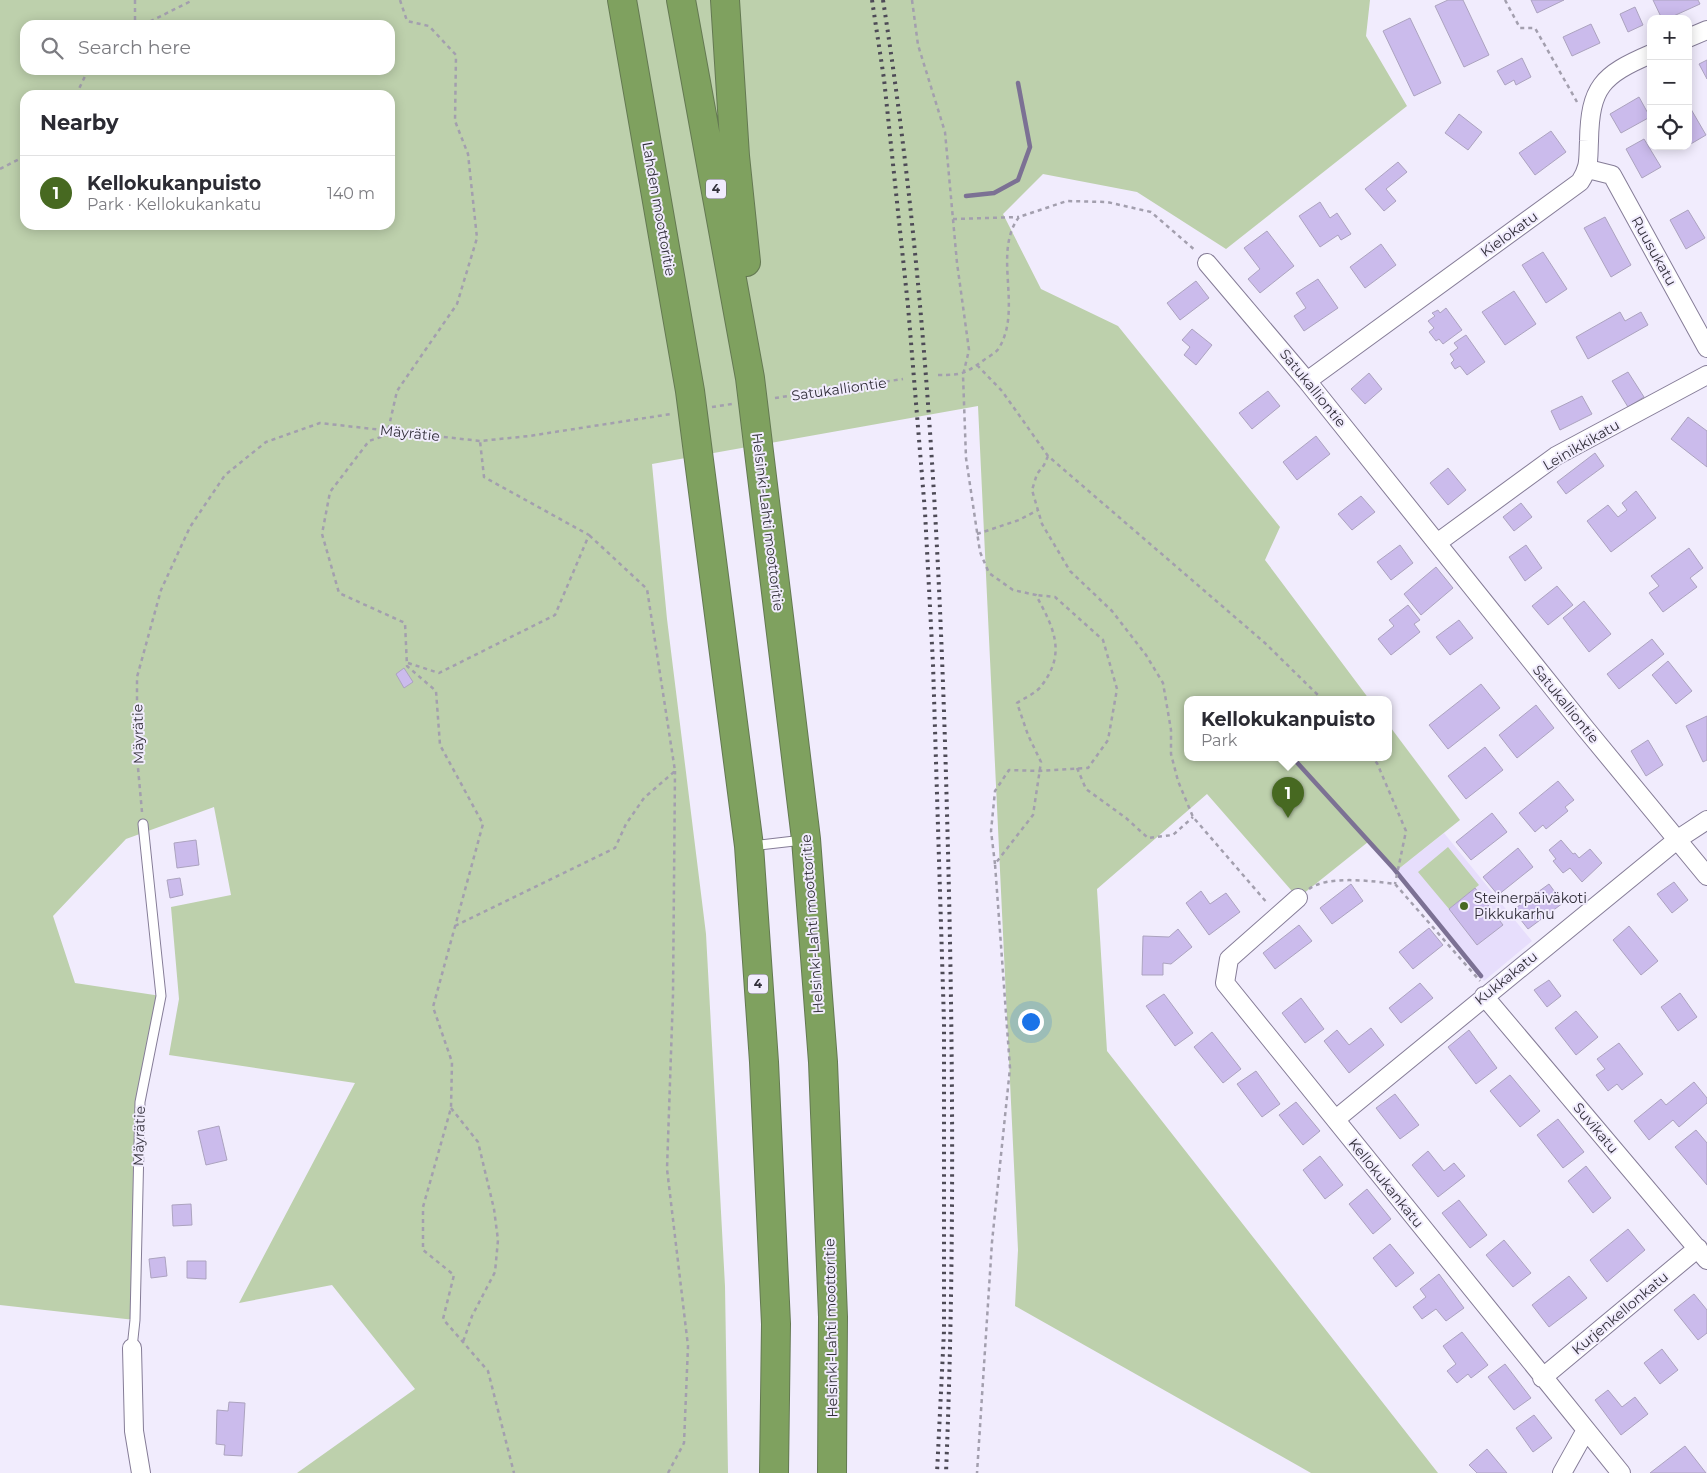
<!DOCTYPE html>
<meta charset="utf-8">
<style>
:root{--surface:#fff;--page:#f2f2f3;--text:#2b2b33;--muted:#7c7c81;--line:#e1e1e2;--accent:#476921}
body{margin:0;font-family:Montserrat,sans-serif;background:var(--page);color:var(--text)}
.controls{position:absolute;right:15px;top:15px;display:grid;overflow:hidden;border-radius:10px;box-shadow:0 2px 12px #0003}
.controls button{width:45px;height:45px;display:grid;place-items:center;padding:0;border:0;border-bottom:1px solid var(--line);background:var(--surface);color:var(--text);font:25px sans-serif}
.you{position:absolute;left:1030px;top:1021px;width:18px;height:18px;margin:-12px;border:4px solid #fff;border-radius:50%;background:#1a73e8;box-shadow:0 0 0 8px #1a73e833}
.badge{display:grid;place-items:center;width:32px;height:32px;border-radius:50%;background:var(--accent);color:#fff;font-size:16px;font-weight:700}
.pin{position:absolute;translate:-50% -41px;filter:drop-shadow(0 1px 2px #0008)}
.pin::after{content:'';position:absolute;top:26px;width:18px;height:15px;background:inherit;clip-path:polygon(0 0,100% 0,50% 100%)}
.popup{position:absolute;left:1184px;top:696px;width:208px;height:65px;box-sizing:border-box;display:grid;place-content:center;border-radius:10px;background:var(--surface);filter:drop-shadow(0 1px 4px #0005);font-size:16px;white-space:nowrap;color:var(--muted)}
.popup b{font-size:19px;color:var(--text)}
.popup::after{content:'';position:absolute;left:50%;top:100%;margin-left:-10px;border:10px solid transparent;border-top-color:var(--surface)}
.list{margin:0;padding:0;list-style:none}
h2{display:flex;justify-content:space-between;align-items:center;height:65px;margin:0;padding:0 20px;font-size:21px}
h2 small{font-size:16px;font-weight:400;color:var(--muted)}
.list li{display:grid;grid-template-columns:32px 1fr auto;gap:15px;align-items:center;box-sizing:border-box;height:75px;padding:0 20px;border-top:1px solid var(--line)}
.list b{display:block;font-size:19px;white-space:nowrap}
.list p{margin:0;font-size:16px;white-space:nowrap;color:var(--muted)}
.list em{font-size:16px;font-style:normal;color:var(--muted)}
.icon{flex:none;width:28px;height:28px;fill:none;stroke:currentColor;stroke-width:2;stroke-linecap:round;stroke-linejoin:round}
.map{position:relative;flex:none;width:1707px;height:1473px;overflow:hidden}
.search{position:absolute;background:var(--surface);box-shadow:0 2px 12px #0003;left:20px;top:20px;width:375px;height:55px;display:flex;align-items:center;gap:12px;box-sizing:border-box;padding:0 18px;border-radius:15px;color:var(--muted);font-size:19px}
.panel{position:absolute;background:var(--surface);box-shadow:0 2px 12px #0003;left:20px;top:90px;width:375px;height:140px;border-radius:15px}
.map>svg:first-child{display:block}
.built{fill:#e7defc}
.green{fill:#bdd0ac;fill-rule:evenodd}
.lines{fill:none;stroke-linecap:round;stroke-linejoin:round}
.stream{stroke:#7c7194;stroke-width:4.5}
.building{fill:#cbbbec;stroke:#aca3bf}
.service-casing{stroke:#857c97;stroke-width:11}
.minor-casing{stroke:#857c97;stroke-width:20}
.motorway-casing{stroke:#647952;stroke-width:30}
.path{stroke:#a39fae;stroke-width:2.5;stroke-dasharray:4 4;stroke-linecap:butt}
.service{stroke:#fff;stroke-width:9}
.minor{stroke:#fff;stroke-width:18}
.motorway{stroke:#7fa15f;stroke-width:28}
.rail{stroke:#4d4a56;stroke-width:4;stroke-dasharray:2.5 5;stroke-linecap:butt}
.poi-dot{fill:#476921;stroke:#f1ecfd;stroke-width:2}
.labels{text-anchor:middle;stroke-width:4;stroke-linejoin:round;paint-order:stroke}
.shield{fill:#f1ecfd;stroke:#6b6874;stroke-width:1}
.shield-label{font-size:12px;font-weight:bold;fill:#322f3a}
.street-label{font-size:14px;fill:#322f3a;stroke:#f1ecfd}
.poi-label{font-size:14px;fill:#322f3a;stroke:#f1ecfd;text-anchor:start}
</style>
<div class="map">
<svg width="1707" height="1473" viewBox="0 0 1707 1473">
<rect width="100%" height="100%" fill="#f1ecfd"/>
<path class="built" d="M1444 833 1532 941 1484 981 1396 871Z"/>
<path class="green" d="M0 0H1370L1366 36 1407 106 1226 249 1137 192 1043 174 1003 214 1041 289 1118 326 1280 527 1265 560 1369 699H1188V757H1388V724L1460 820 1396 871 1368 842 1298 898 1207 794 1097 889 1107 1051 1438 1473H1311L1015 1306 1018 1250 978 406 652 464 667 619 706 934 725 1286 728 1473H297L415 1389 332 1285 239 1303 355 1083 169 1055 179 999 171 907 231 895 214 807 126 839 53 916 75 983 161 996 140 1102 135 1320 0 1305ZM25 25H390V70H25ZM25 95H390V225H25Z
M1448 847 1479 885 1449 909 1418 872Z"/>
<g class="lines">
<path class="stream" d="M966 196 994 193 1018 180 1030 147 1018 83
M1292 757 1394 869 1481 976"/>
</g>
<path class="building" d="M1448 0H1463L1489 55 1464 67 1435 6Z
M1531 0H1564L1537 13Z
M1653 0H1698L1700 4 1667 19H1662Z
M1635 7 1643 25 1628 32 1620 14Z
M1410 18 1441 83 1414 96 1383 31Z
M1591 24 1600 43 1572 56 1563 37Z
M1522 58 1531 77 1516 85 1514 80 1505 85 1497 71Z
M1707 60V79L1699 64Z
M1639 97 1650 117 1621 133 1610 114Z
M1688 104 1706 135 1689 145 1688 144Z
M1459 114 1482 132 1468 150 1445 133Z
M1551 131 1566 152 1535 175 1519 153Z
M1644 139 1661 167 1642 178 1626 149Z
M1398 162 1407 172 1386 189 1396 201 1384 211 1365 189Z
M1320 202 1330 218 1337 213 1351 234 1341 240 1338 235 1320 247 1299 216Z
M1688 210 1705 238 1686 249 1670 220Z
M1605 217 1631 265 1611 277 1584 228Z
M1267 231 1294 266 1260 293 1248 279 1260 269 1244 248Z
M1381 244 1396 265 1365 288 1350 267Z
M1543 252 1567 289 1546 303 1522 265Z
M1318 279 1338 308 1304 331 1294 316 1306 308 1296 293Z
M1196 281 1209 298 1180 320 1167 303Z
M1514 291 1536 324 1505 345 1482 312Z
M1446 308 1462 330 1443 344 1439 339 1436 341 1429 332 1434 328 1428 321 1435 316 1432 313 1438 310 1440 313Z
M1620 312 1625 321 1641 312 1648 325 1588 359 1576 337Z
M1192 329 1212 345 1196 365 1184 355 1190 347 1182 340Z
M1466 335 1485 362 1467 375 1460 366 1455 369 1451 363 1454 360 1450 354 1458 348 1454 343Z
M1628 372 1644 397 1628 407 1612 381Z
M1369 373 1382 389 1365 404 1351 389Z
M1268 391 1280 406 1252 429 1239 413Z
M1582 396 1592 414 1560 430 1551 411Z
M1688 417 1707 431V467L1671 439Z
M1316 436 1330 454 1297 480 1283 462Z
M1595 453 1604 466 1566 494 1557 482Z
M1448 468 1466 490 1448 505 1430 483Z
M1636 491 1656 518 1611 552 1587 521 1608 505 1618 517 1627 510 1622 503Z
M1361 496 1375 512 1352 530 1338 514Z
M1521 503 1532 517 1514 531 1503 517Z
M1400 545 1413 563 1391 580 1377 562Z
M1526 545 1542 568 1525 581 1509 557Z
M1689 548 1703 568 1690 578 1697 587 1663 612 1649 593 1659 586 1651 576Z
M1436 567 1453 588 1421 615 1404 594Z
M1557 586 1573 605 1548 625 1532 606Z
M1584 601 1611 634 1589 652 1563 618Z
M1408 605 1420 620 1414 624 1420 632 1391 655 1378 639 1394 626 1389 620Z
M1459 620 1473 638 1450 655 1436 637Z
M1652 639 1664 654 1619 689 1607 674Z
M1668 661 1692 691 1676 704 1652 675Z
M404 668 413 682 404 688 396 674Z
M1481 684 1500 708 1448 749 1429 725Z
M1536 705 1554 728 1517 758 1499 735Z
M1707 716V760L1703 762 1686 726Z
M1648 740 1663 765 1646 776 1631 751Z
M1485 747 1503 770 1466 799 1448 776Z
M1558 781 1574 800 1565 807 1568 811 1546 829 1543 825 1535 832 1519 813Z
M1492 813 1507 832 1471 860 1456 842Z
M196 840 199 865 177 868 174 843Z
M1561 840 1573 854 1575 853 1579 858 1590 849 1602 863 1582 882 1570 868 1563 873 1553 861 1556 859 1549 850Z
M1518 848 1533 867 1498 895 1483 877Z
M180 878 183 895 170 898 167 880Z
M1674 882 1688 900 1672 913 1657 894Z
M1351 884 1363 901 1332 924 1320 908Z
M1549 884 1563 903 1528 929 1513 910Z
M1475 888 1503 925 1477 945 1449 909Z
M1201 891 1210 904 1226 893 1240 912 1209 935 1186 903Z
M1299 925 1312 941 1275 969 1263 953Z
M1629 926 1658 961 1641 975 1613 940Z
M1429 928 1443 945 1413 969 1399 952Z
M1178 929 1192 947 1171 964 1163 963V975H1142L1143 936 1169 937Z
M1549 980 1561 996 1547 1007 1534 990Z
M1420 983 1433 998 1401 1023 1389 1008Z
M1680 993 1697 1017 1678 1031 1661 1007Z
M1164 994 1193 1033 1175 1046 1146 1006Z
M1301 998 1324 1029 1305 1043 1282 1013Z
M1576 1011 1598 1037 1576 1055 1555 1028Z
M1371 1028 1384 1045 1349 1073 1324 1041 1337 1030 1349 1045Z
M1469 1030 1497 1068 1476 1084 1448 1047Z
M1212 1032 1241 1069 1223 1083 1194 1047Z
M1619 1043 1643 1074 1622 1090 1617 1084 1608 1091 1596 1075 1605 1069 1597 1059Z
M1256 1071 1280 1104 1262 1117 1237 1084Z
M1510 1075 1540 1111 1520 1127 1490 1091Z
M1694 1082 1707 1098V1103L1679 1127 1673 1120 1649 1140 1634 1121 1661 1099 1666 1105Z
M1395 1094 1419 1125 1400 1139 1376 1108Z
M1296 1102 1320 1131 1303 1145 1279 1115Z
M1558 1119 1584 1152 1563 1168 1537 1135Z
M219 1126 227 1160 206 1165 198 1131Z
M1696 1130 1707 1143V1185L1675 1147Z
M1428 1151 1444 1171 1454 1163 1465 1176 1438 1197 1412 1165Z
M1320 1156 1343 1185 1325 1199 1303 1170Z
M1586 1166 1611 1198 1593 1213 1568 1181Z
M1367 1189 1391 1219 1373 1234 1349 1204Z
M1459 1200 1487 1235 1470 1248 1442 1213Z
M191 1204 192 1225 173 1226 172 1205Z
M1628 1229 1645 1250 1607 1282 1590 1260Z
M1504 1240 1531 1273 1513 1287 1486 1255Z
M1390 1244 1414 1273 1396 1287 1373 1258Z
M165 1257 167 1276 151 1278 149 1259Z
M187 1261H206V1279L187 1278Z
M1439 1274 1464 1308 1446 1321 1436 1309 1422 1319 1413 1307 1426 1297 1420 1289Z
M1569 1276 1587 1298 1549 1327 1532 1305Z
M1694 1294 1707 1310V1333L1698 1340 1674 1310Z
M1462 1332 1488 1365 1471 1378 1468 1374 1457 1383 1447 1371 1456 1364 1443 1346Z
M1662 1349 1678 1370 1660 1384 1644 1363Z
M1505 1364 1531 1398 1514 1410 1488 1377Z
M1608 1390 1622 1407 1635 1397 1648 1414 1621 1435 1595 1400Z
M229 1402 245 1403 242 1456 224 1455 225 1445 216 1444 217 1410 228 1411Z
M1534 1415 1552 1438 1533 1452 1516 1428Z
M1685 1446 1706 1473H1650Z
M1487 1449 1507 1473H1477L1469 1465Z"/>
<g class="lines">
<g class="service-casing">
<path id="service" d="M751 846 803 840
M132 1348 135 1320 140 1102 161 996 143 824"/>
</g>
<g class="minor-casing">
<path id="minor" d="M1688 38 1707 30
M1588 169 1612 175 1707 348
M1207 263 1307 381 1585 728 1707 876
M1307 381 1580 182C1590 167 1588 159 1589 141 1590 87 1602 75 1651 54
M1437 543 1556 456 1707 375
M1298 898 1229 959 1225 983 1621 1473
M1484 996 1707 1260
M1336 1119 1678 839 1707 820
M132 1348 134 1431 141 1473
M1542 1378 1698 1248
M1562 1473 1586 1430"/>
</g>
<g class="motorway-casing">
<path id="motorway" d="M622 0 690 391 749 846 764 1062 776 1324 774 1473
M681 0 750 378 806 839 823 1062 833 1317 832 1473
M725 0 735 156 746 262"/>
</g>
<path class="path" d="M135 0V25
M400 0 407 21 429 26 456 55 455 121 468 154 477 238 457 304 397 391 387 435 369 441 330 492 322 534 339 593 405 623 407 666 436 691 440 745 483 824 433 1007 452 1062 451 1108 423 1207V1250L454 1275 443 1319 488 1371 514 1473
M912 0 918 45 945 132 957 263 969 350 963 375 966 458 980 552 989 573 1013 590 1036 595C1053 627 1067 652 1042 685 1037 693 1024 698 1017 703L1028 735 1041 762 1033 815 995 864 1010 1068 992 1242 977 1473
M1505 0 1520 28H1535L1577 102
M143 25 193 0
M76 95 88 70
M0 169 25 156
M953 219 1019 217
M977 365 1002 391 1048 456 1265 643 1322 699
M938 375C963 375 964 374 984 360 988 357 996 353 999 348 1023 308 992 253 1019 217L1067 201 1107 202 1151 212 1196 251
M775 398 903 379
M712 407 732 404
M1048 456 1044 465 1037 474 1032 490 1042 524 1070 571 1112 611 1146 655 1163 683 1171 730V754L1178 781 1193 817 1268 904
M977 534 1019 520 1038 510
M408 663 439 673 555 615 589 535 484 477 480 441
M1369 757 1377 763 1406 831 1395 884
M1077 768 1086 789 1126 818 1148 838 1173 835 1193 817
M142 812 137 757V677L161 590 190 527 225 475 266 442 320 423 480 441 529 436 671 414
M995 864 991 831 995 791 1009 770 1039 771 1088 768 1108 740 1117 689 1103 640 1055 597 1036 595
M1309 889C1327 875 1373 881 1395 884L1480 981
M455 926 615 848 626 824 644 798 675 771 647 589 589 535
M451 1108 478 1142 494 1209 498 1240 495 1272 472 1316 463 1342
M668 1473 684 1443 688 1346 667 1169 673 995 675 771"/>
<use href="#service" class="service"/>
<use href="#minor" class="minor"/>
<use href="#motorway" class="motorway"/>
<path class="rail" d="M872 0 884 79 908 306 925 512 933 664 944 1022V1331L937 1473
M883 0C925 269 940 541 947 813 953 1033 955 1253 946 1473"/>
</g>
<circle class="poi-dot" cx="1464" cy="906" r="5"/>
<g class="labels">
<g class="shield">
<rect x="706" y="179.5" width="20" height="19" rx="4"/>
<rect x="748" y="974.5" width="20" height="19" rx="4"/>
</g>
<g class="shield-label">
<text x="716" y="193">4</text>
<text x="758" y="988">4</text>
</g>
<g class="street-label">
<text transform="translate(659 209) rotate(80)" y="5">Lahden moottoritie</text>
<text transform="translate(1509 234) rotate(-36)" y="5">Kielokatu</text>
<text transform="translate(1654 251) rotate(61)" y="5">Ruusukatu</text>
<text transform="translate(1313 388) rotate(51)" y="5">Satukalliontie</text>
<text transform="translate(839 389) rotate(-8)" y="5">Satukalliontie</text>
<text transform="translate(410 433) rotate(6)" y="5">Mäyrätie</text>
<text transform="translate(1581 445) rotate(-30)" y="5">Leinikkikatu</text>
<text transform="translate(768 522) rotate(83)" y="5">Helsinki-Lahti moottoritie</text>
<text transform="translate(1566 704) rotate(51)" y="5">Satukalliontie</text>
<text transform="translate(138 734) rotate(-91)" y="5">Mäyrätie</text>
<text transform="translate(812 924) rotate(-94)" y="5">Helsinki-Lahti moottoritie</text>
<text transform="translate(1506 978) rotate(-39)" y="5">Kukkakatu</text>
<text transform="translate(1596 1128) rotate(50)" y="5">Suvikatu</text>
<text transform="translate(139 1136) rotate(-88)" y="5">Mäyrätie</text>
<text transform="translate(1386 1183) rotate(51)" y="5">Kellokukankatu</text>
<text transform="translate(1620 1313) rotate(-40)" y="5">Kurjenkellonkatu</text>
<text transform="translate(831 1328) rotate(-91)" y="5">Helsinki-Lahti moottoritie</text>
</g>
<g class="poi-label">
<text x="1474" y="903">Steinerpäiväkoti<tspan x="1474" dy="16">Pikkukarhu</tspan></text>
</g>
</g>
</svg>
<div class="controls">
<button>+</button>
<button>−</button>
<button><svg class="icon" aria-label="locate" viewBox="0 0 24 24"><circle cx="12" cy="12" r="6"/><path d="M12 2v4M12 18v4M2 12h4M18 12h4"/></svg></button>
</div>
<div class="you"></div>
<div class="pin badge" style="left:1288px;top:818px">1</div>
<div class="popup"><b>Kellokukanpuisto</b>Park</div>
<div class="search"><svg class="icon" aria-label="search" viewBox="0 0 24 24"><circle cx="10" cy="10" r="6"/><path d="M15 15l6 6"/></svg>Search here</div>
<section class="panel">
<h2>Nearby<small></small></h2>
<ul class="list">
<li><span class="badge">1</span><div><b>Kellokukanpuisto</b><p>Park · Kellokukankatu</p></div><em>140 m</em></li>
</ul>
</section>
</div>
